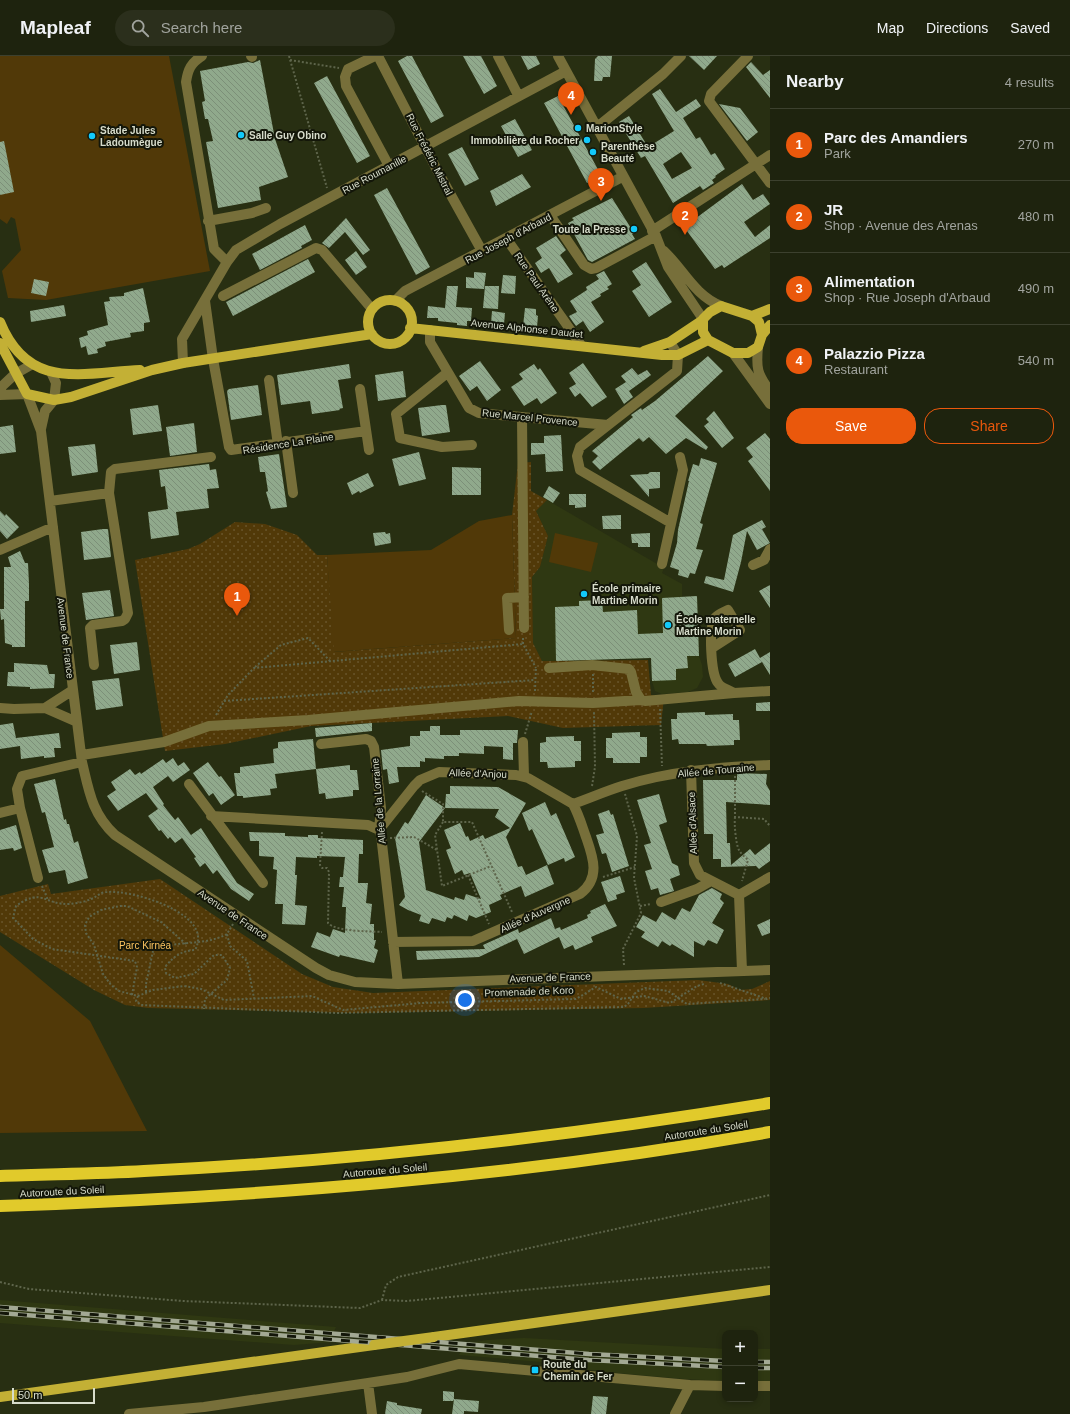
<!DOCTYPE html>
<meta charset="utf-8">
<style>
:root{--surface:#1e230e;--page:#2b2f1c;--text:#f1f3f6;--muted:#a1a49e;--line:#3c402e;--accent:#ea580c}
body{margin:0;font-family:Arial,sans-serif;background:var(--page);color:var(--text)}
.controls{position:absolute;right:12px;bottom:12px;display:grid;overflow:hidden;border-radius:8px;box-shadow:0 2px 6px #0003}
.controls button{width:36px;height:36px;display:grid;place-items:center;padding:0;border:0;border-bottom:1px solid var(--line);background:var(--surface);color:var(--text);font:20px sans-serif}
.scale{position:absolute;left:12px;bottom:10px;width:83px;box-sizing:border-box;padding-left:4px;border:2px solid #d7dccb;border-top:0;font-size:11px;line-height:14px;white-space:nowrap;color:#d7dccb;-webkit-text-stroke:3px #131609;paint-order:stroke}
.you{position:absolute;left:465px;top:944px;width:14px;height:14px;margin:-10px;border:3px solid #fff;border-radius:50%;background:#1a73e8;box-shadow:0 0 0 6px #1a73e833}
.badge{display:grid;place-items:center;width:26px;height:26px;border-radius:50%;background:var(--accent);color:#fff;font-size:13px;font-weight:700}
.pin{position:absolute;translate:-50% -33px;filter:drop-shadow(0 1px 2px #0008)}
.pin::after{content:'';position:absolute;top:21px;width:14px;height:12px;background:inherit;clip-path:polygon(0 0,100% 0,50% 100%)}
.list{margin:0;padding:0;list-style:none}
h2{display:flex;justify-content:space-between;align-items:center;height:52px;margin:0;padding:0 16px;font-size:17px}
h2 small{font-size:13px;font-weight:400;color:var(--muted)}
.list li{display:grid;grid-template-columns:26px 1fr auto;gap:12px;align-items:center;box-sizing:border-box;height:72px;padding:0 16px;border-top:1px solid var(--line)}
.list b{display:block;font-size:15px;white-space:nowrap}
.list p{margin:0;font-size:13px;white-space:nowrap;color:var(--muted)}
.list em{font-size:13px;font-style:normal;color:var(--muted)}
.actions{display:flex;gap:8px;padding:12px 16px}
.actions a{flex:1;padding:9px 0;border:1px solid var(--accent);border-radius:16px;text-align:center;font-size:14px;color:var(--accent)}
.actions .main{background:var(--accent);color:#fff}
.icon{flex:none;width:22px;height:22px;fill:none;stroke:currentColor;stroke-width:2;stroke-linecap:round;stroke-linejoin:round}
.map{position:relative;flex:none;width:770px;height:1358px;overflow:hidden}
header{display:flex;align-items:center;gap:24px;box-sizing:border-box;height:56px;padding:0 20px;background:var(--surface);border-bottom:1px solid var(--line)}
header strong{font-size:19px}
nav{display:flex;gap:22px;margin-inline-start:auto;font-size:14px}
.search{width:280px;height:36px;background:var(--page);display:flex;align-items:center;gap:10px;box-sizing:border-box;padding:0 14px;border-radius:22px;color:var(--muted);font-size:15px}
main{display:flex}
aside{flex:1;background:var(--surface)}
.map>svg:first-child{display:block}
.built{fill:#2f3812}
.grass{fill:#513908}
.park{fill:url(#park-dots)}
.building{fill:url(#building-back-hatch);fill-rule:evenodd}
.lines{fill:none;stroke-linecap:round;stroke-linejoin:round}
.path{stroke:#5e654b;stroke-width:2;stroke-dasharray:2 2;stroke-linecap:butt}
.minor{stroke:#776f3a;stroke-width:10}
.major{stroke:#c3b035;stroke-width:10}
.highway{stroke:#e1ca2b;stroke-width:12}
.rail-casing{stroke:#a3a994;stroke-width:4.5}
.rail{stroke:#131609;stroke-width:3;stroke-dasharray:9;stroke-linecap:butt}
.major-bridge{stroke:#c3b035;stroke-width:10}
.poi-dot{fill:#12cafb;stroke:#131609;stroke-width:1.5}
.labels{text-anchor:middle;stroke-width:4;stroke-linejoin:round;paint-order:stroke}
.poi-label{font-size:10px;font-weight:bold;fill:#d7dccb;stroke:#131609;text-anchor:start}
.street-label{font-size:10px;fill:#d7dccb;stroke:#131609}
.park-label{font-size:10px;fill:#fcc45f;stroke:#131609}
</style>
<header>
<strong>Mapleaf</strong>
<div class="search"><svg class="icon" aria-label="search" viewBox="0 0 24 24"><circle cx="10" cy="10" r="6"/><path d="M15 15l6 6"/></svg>Search here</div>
<nav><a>Map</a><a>Directions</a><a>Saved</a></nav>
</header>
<main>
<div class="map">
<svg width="770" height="1358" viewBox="0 0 770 1358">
<defs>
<pattern id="park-dots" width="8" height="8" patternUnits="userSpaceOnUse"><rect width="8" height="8" fill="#513908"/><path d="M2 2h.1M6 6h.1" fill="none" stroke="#69552b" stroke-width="1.8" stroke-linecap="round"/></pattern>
<pattern id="building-back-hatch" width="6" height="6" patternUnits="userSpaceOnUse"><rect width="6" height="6" fill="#90a98c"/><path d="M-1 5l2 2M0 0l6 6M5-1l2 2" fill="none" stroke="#7c8f78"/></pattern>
</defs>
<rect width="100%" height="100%" fill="#282f12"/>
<path class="built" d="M547 444 664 512 662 517 682 528V541L697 540 699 600 702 609 703 621 697 632 688 636 662 638 655 635 652 625 651 602 542 605 533 587 532 521 540 511 548 480 536 455Z
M0 1244 336 1271 331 1282 332 1286 294 1289 0 1267Z
M524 1282 725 1293V1325L684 1323 618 1317 544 1309 541 1306 459 1299 464 1288 487 1284Z
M755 1293H770V1325H755Z"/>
<path class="grass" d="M0 0H169L210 215 46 244 8 242 2 215 21 194 15 163 11 161 7 168 0 163Z
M512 459 516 582 333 596 327 499 431 494 479 465Z
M555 477 598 487 591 516 549 506Z
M0 889 90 965 147 1075 0 1077Z"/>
<path class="park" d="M531 406V435L547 444 536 455 548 480 540 511 532 521 533 587 542 605 648 604 651 639 664 641 661 669 563 672 508 660 311 670 225 688 165 695 135 504 188 493 200 488 235 466 265 468 297 479 317 499H327L334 596 516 582 512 459 518 407Z
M160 823 302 918 333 931 373 937 698 924 728 928 740 934 752 933 770 925V944L644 952 354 957 148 952 125 949 94 934 0 876V840L48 828 51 838Z"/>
<path class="building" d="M407 0H412L444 60 431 67 398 5Z
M463 0H481L497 30 484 38Z
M521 0H536L540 8 528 14Z
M598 0H612L610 21H603L602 25H594L595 3Z
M689 0H717L704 14Z
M260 4 275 83 288 121 259 131 261 144 218 152 206 86 213 85 208 63H205L202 46 205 45 200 15 248 6 253 7Z
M751 6 763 19 770 14V42L746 11Z
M327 20 370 100 357 107 314 27Z
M660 33 676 56 696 43 701 50 683 62 696 83 700 81 711 99 715 97 725 113 715 120 716 121 712 124 714 127 703 134 700 130 673 147 645 100 641 102 619 66 629 60 648 91 674 75 652 38ZM681 96 692 112 672 123 663 108Z
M558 40 601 119 587 127 544 47Z
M719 48 740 52 758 76 747 85Z
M515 63 532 94 518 101 501 70Z
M4 85 14 136 0 139V86Z
M462 91 479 123 465 130 448 98Z
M522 118 531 131 496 150 490 135Z
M742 128 753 144 763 138 770 148 744 166 755 181 770 169V182L724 212 722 209 715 213 684 171Z
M387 132 430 211 416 219 374 139Z
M612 142 634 177 632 178 635 183 592 206 588 204 568 167 574 164 572 162Z
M346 162 370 194 363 199 345 176 329 192 322 187Z
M305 169 312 184 301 190 302 192 260 214 252 198Z
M556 180 566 194 560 199 573 218 558 227 549 212 541 217 535 207 542 202 536 192Z
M356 195 367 211 356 219 345 204Z
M308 203 315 216 233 260 226 246Z
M646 206 672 246 649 261 632 235 641 229 632 215Z
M604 215 612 228 607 231 609 233 600 238 601 240 591 246 604 266 590 276 583 265 576 270 573 266 569 260 577 256 570 245 587 234 586 231 599 223 596 219Z
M474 216 486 217 484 233 466 232V221L474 222Z
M503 219 516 220 515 238 501 237Z
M34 223 49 226 46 240 31 237Z
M447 230H458L456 251 472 252 471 265H467V270L457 269V267L438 265V262H427L428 250 445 252Z
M485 230H499L498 253 483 252Z
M143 232 150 266 144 267V275L130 277 131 281 105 286 106 290 97 293 98 297 88 299 86 290 81 292 79 282 88 279 87 275 108 269 104 246 110 245 109 241 124 240V237Z
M64 249 66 260 31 266 30 255Z
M525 252 536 253V259L538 260 537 271 523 270Z
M492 255 505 257 504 268 491 267Z
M708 300 723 315 675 360 708 391 706 394 686 382 666 398 649 381 643 386 639 382 600 414 592 406 598 400 592 395 633 361 631 359 641 352 642 354 655 345Z
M480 305 501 334 487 345 477 330 470 335 459 320Z
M583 307 607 341 592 351 580 337 575 341 569 332 576 328 569 317Z
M349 308 351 322 338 324 343 352 339 353 340 354 312 358 310 345 281 349 277 319Z
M534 308 538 314 540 312 557 337 541 348 537 342 524 350 511 331 523 323 519 318Z
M632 312 638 319 647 314 651 319 629 335 633 341 624 348 615 333 626 326 621 320Z
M403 315 406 341 378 345 375 319Z
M258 329 262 359 231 364 227 335 229 333Z
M158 349 162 375 133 379 130 353Z
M442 349H446L450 376 422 380 418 352Z
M714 355 734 382 722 392 704 370 709 366 706 363Z
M194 367 197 396 170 400 166 371Z
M13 369 16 396 0 398V371Z
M765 377 770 383V435L748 405 753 401 746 392Z
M561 379 563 415 546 416 545 398 531 399V387H544V380Z
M95 388 98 416 72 420 68 391Z
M419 396 426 423 399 430 392 403Z
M279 398 287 451 271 453 266 436 268 435 265 416H260L258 401Z
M701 402 717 407 700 467 703 468 696 493 703 494 695 518 690 517 688 522 678 519 679 514 670 511 677 487 678 474 689 425H688L693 408 699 410Z
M209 408 210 414 216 413 219 432 207 433 209 452 176 456 179 479 151 483 148 456 168 453 165 430 161 431 159 414Z
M452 411 481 412V439H452Z
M650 416H660V432L649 433V441L630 419 648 418Z
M368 417 374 430 360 437 359 435 352 439 347 427Z
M549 430 560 437 553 447 543 441Z
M569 438H586V451L575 452V449H569Z
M0 455 5 460 6 458 19 471 7 483 0 475Z
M621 459V473H603L602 460Z
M762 464 766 471 762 473 770 487 757 494 747 475 741 506 733 536 704 527 706 520 724 524 733 479Z
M103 473H108L111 501 84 504 81 476Z
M385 476 386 478 390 477 391 487 375 490 373 477Z
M650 477V491H638V487H632L631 478Z
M20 495 25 507H28L29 528V545H25V591H12V589L5 587 4 563 1 564 0 553H4V511H11L8 501Z
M770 529V552L759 535Z
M110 534 114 560 86 564 82 537Z
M697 540 699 600H687L688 612 676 613V624L652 625 651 602 556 605 555 551 579 550V545L602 544 603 556 637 554 638 578 663 577 662 542Z
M137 586 140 614 114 618 110 589Z
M755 593 760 602 770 596V619L762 606 735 621 728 608Z
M14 607 47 609 49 618H55L54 632 30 633V631L7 630 8 616H14Z
M119 622 123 650 96 654 92 625Z
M770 646V655H756V647Z
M705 656V659L733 658V664H739L740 684H734V689L707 690 706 688H679L678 683 672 684 671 663H677V657Z
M13 667 16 682 59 677 61 692H54L55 701 44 702V700L21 703 20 690 0 693V669Z
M372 667V675L316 681 315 672Z
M430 670H440V679H460V674H518L517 687H513V704L503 703V691L484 690V698L459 697V700H444V703L425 702V706L420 705V711H397L399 726 389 728 387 713 383 714 381 694 410 690V680H420V675H430Z
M640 676V681H647V701H640V707H613V702H606V682H612V677Z
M574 680V685H581V705H575V711L548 712 547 706H540V687L546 686V681Z
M313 683 316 713 275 718 277 732 270 733 271 739 243 742V740H237L234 717H240V711L274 707 273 693 278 692V686Z
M173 702 178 710 184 706 190 714 173 726 168 720 153 731 164 748 163 749 175 764 178 761 191 779 201 772 237 827 254 838 249 845 231 833 217 814 213 818 205 807 200 811 194 802 196 801 182 782 175 787 170 781 168 783 161 774 159 775 148 760 158 753 146 737 118 755 107 740 116 734 111 726 130 713 135 719 140 716 141 718 163 703 166 707Z
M208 706 219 721 221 720 235 739 221 749 213 737 209 740 193 717Z
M350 709V714H357L359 734H353V740L326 743 325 737 319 738 316 713Z
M737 717 767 718 766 728 770 735V749L726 746 727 787H730L731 809 750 793 755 799 770 787V805L759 813 756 810 721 811V803H713V778H704L703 724H737Z
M55 723 64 764 66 763 67 768H69L74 787 78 785 88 822 68 828 65 814 49 817 42 794 54 791 45 756 42 757 34 728Z
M450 730 498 731 526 747 506 781 518 811 522 810 526 819 547 809 554 828 525 841 521 830 500 839 502 843 489 849 491 856 476 862 469 859 467 865 454 859 452 863 447 861 445 866 432 862 429 868 419 865 421 859 408 854 399 849 405 841 395 782 405 766 408 768 426 739 445 752 419 786 426 834 454 844 455 841 464 844 466 838 481 843 470 817 464 819 462 814 455 818 446 794 451 792 444 774 460 767 466 781 468 780 470 785 483 779 485 783 510 772 495 761 499 753 445 752 446 738H450Z
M659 738 667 766 659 769 672 807 678 810 680 819 670 823 674 835 660 839 658 832 651 834 645 815 652 813 644 789 651 787 637 744Z
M545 746 551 760 556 757 575 801 565 806 564 802 548 809 532 773 529 775 522 757Z
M609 754 611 759 613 758 629 810 612 816 606 797 602 798 596 779 604 777 598 758Z
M16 769 22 792 14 795 13 792 0 794V774Z
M249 776 285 777V780L308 781V779H318V782L363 784V798H359L358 827H368L366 847 372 848 370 868H374V884H376L374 892 378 894 374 907 340 899 339 901 311 891 317 876 330 881 333 873 345 877 346 851H342L344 831H339L340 821H343L345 801 317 800V802L296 801 295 819H297L295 849 307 850 305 869 282 868 283 848H275L277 814 273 813 274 801 259 800V785H250Z
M620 820 625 836 616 839 617 843 608 846 601 826Z
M712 832 722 838 720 843 724 847 712 867 724 874 717 888 708 884 704 890 694 885V901L672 888 670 890 662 885 658 891 641 881 645 876 636 871 643 859 656 866 662 856 675 864 682 852 690 856 699 839Z
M605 848 617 870 591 881 593 886 575 894 573 889 564 893 559 881 524 898 517 883 479 901 417 904 416 895 485 893 483 889 518 873 519 877 551 862 555 873 560 871 561 874 588 862 587 859 591 857 590 855Z
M770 863V877L762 880 757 869Z
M443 1335 454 1336V1343L479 1345 478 1356 464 1355V1358H452L454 1343 453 1345H443Z
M593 1340 608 1341 606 1358H591Z
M387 1345 397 1347V1349L422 1353 421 1358H385Z"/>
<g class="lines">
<path class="path" d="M289 0 327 132
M290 4 339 12
M523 582V588L536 612
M255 611 281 589 308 582 330 605
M593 618V638
M535 635 536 612
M224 645 535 624
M660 653 662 710
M216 659 228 639 254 612 523 588
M525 678 532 655
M735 720V761L764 763 770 770
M592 730 595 711 594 656
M422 735 443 748V766H472L512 856
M735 761C734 768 736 789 739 794 741 798 745 801 748 804L742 825
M443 766 435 779 442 830 491 810
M322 776 320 809 322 812H327L329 816 328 867C336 876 370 875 382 876
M390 782 414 781 437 794
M468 819 489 868
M603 821 635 811
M42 830 48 844
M640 850 651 848
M233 868 227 878 230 890 247 905 254 942
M186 888 161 866 127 850H120L101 854 89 861 85 869 86 877 94 889 103 918 111 929 119 935 138 940 153 934 184 930 201 933 224 944 312 940 343 954 421 947 576 943 596 931 621 943 644 940 670 947 697 930 704 928
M624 909 623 893 641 857 634 822 637 780 625 738
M720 927 767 943 770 942
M146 936V928L153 895C177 883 203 891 227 878
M132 939 137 911 135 905 52 893 33 883 13 862 16 850C43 831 43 849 70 848 77 847 85 846 91 843 97 841 100 836 107 836 131 834 195 853 198 880 198 885 198 889 195 894 181 895 174 900 165 911L166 917 175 922 194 918 214 899H222L230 912 227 924 205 943 204 953
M138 940 136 945 141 949 337 957 624 951 628 948 636 936 645 932 668 935 687 948 765 943
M0 1226 29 1233 183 1245 360 1252 382 1244 407 1245 770 1211
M382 1244 386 1229 398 1221 770 1139"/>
<path class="minor" d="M202 0C191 7 188 13 186 26L214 193 227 206
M251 0 252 1
M375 0 348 13 345 21 346 30 389 110
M378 0 437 114 482 195
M498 0 518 39
M558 0 656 180 668 211 703 263
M748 0 711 38 709 45 770 127
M596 72 663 18 681 0
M550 159 584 209 591 213 596 212 656 180
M208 165 252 157 266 152
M652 175 770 99
M506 182 581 289
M664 195C684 214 694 239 721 250
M223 240 316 192 322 194 372 253
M205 245 213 303 229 391 231 394 366 375
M395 245 405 235 622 121
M430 274V286L469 352 479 357 489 358 608 369
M670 286 678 299 677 315 580 391 577 400 580 414 671 467
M758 291C756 312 757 318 770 335
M733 297 770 348
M183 307 182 283 227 206 236 194 280 168 566 15
M447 317 396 358 400 382 442 391 472 389
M269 324 278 389
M0 332 15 318 31 309
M360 333 369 394
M0 339 27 338 41 375 82 706C89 735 92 758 115 779L316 912 329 919 355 926 398 928 770 914
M522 361 524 572
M41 373 45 355 54 344 56 327 51 316
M286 385 293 437
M50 445 109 437
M0 494 53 471
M662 508 683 414 680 401
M753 509 764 504 770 493
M509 574 507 542 524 541
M712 592 740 574 728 554C724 556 718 558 715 562 708 572 711 618 718 627 721 632 729 634 734 637
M94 609 90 572 93 569 122 565 125 563 128 557 109 437 111 416 115 413 211 401
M549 612 592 609 629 613 631 616 636 636 641 644 645 645 734 637 770 635
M0 652 14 653 45 652 77 666
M45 652 73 634
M523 686 524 720
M321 688 366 683 371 685 374 691 381 752 379 774 381 779 398 928
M82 699 164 686 209 670 308 664 519 645 593 647 641 644
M691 714 694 807 700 819 739 839 742 915
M189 728 263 827
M20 752 38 822
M0 757 20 752 17 733 22 720 82 706
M211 760 368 769 379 774 414 730 420 724 439 716 516 719 528 722 573 748C590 742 606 735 622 730 670 715 720 711 770 709
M739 839 770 821
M661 846 697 833 711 825
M393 886 473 885 580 838C601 822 593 801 586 781 582 770 579 759 573 748
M368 1327 372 1358
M755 1330H770
M129 1358 204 1351 368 1327 407 1321 459 1308 690 1329 725 1330
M675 1358 690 1329"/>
<path class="major" d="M368 266a22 22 0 1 1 44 0a22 22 0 1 1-44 0Z
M721 250 752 260 759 266 762 279 758 291 748 297H733L708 284 703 276V263L710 256Z
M752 260 770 253
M0 266C28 335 81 317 140 314
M410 272 662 299H678L708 284
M762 279 770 269
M0 287 27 338 54 344 71 341 152 314 183 307 372 278
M644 295 670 286 703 264
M434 1281 770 1234
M0 1341 374 1289"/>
<path class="highway" d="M0 1120C48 1118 96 1118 144 1115 353 1105 563 1081 770 1047
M0 1150C257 1141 516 1121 770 1076"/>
<g class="rail-casing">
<path id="rail" d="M0 1251 589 1298 725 1305
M0 1257 589 1304 725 1311
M755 1306H770
M755 1312H770"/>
</g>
<use href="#rail" class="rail"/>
<path class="major-bridge" d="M374 1289 434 1281"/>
</g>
<g class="poi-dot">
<circle cx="578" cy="72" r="4"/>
<circle cx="241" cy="79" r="4"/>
<circle cx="92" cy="80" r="4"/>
<circle cx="587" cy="84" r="4"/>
<circle cx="593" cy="96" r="4"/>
<circle cx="634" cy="173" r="4"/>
<circle cx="584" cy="538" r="4"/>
<circle cx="668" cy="569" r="4"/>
<rect x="531" y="1310" width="8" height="8" rx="2"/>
</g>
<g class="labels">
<g class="poi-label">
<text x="586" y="76">MarionStyle</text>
<text x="100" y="78">Stade Jules<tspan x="100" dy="12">Ladoumègue</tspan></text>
<text x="249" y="83">Salle Guy Obino</text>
<text x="579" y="88" text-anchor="end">Immobilière du Rocher</text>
<text x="601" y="94">Parenthèse<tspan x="601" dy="12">Beauté</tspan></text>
<text x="626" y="177" text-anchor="end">Toute la Presse</text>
<text x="592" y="536">École primaire<tspan x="592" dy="12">Martine Morin</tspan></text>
<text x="676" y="567">École maternelle<tspan x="676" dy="12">Martine Morin</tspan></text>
<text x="543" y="1312">Route du<tspan x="543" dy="12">Chemin de Fer</tspan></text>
</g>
<g class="street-label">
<text transform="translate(430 98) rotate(63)" y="4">Rue Frédéric Mistral</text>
<text transform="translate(374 118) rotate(-28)" y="4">Rue Roumanille</text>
<text transform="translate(508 182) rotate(-28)" y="4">Rue Joseph d'Arbaud</text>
<text transform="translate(537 226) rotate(55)" y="4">Rue Paul Arène</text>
<text transform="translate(527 272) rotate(6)" y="4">Avenue Alphonse Daudet</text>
<text transform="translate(530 361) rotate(6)" y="4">Rue Marcel Provence</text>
<text transform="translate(288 387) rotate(-9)" y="4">Résidence La Plaine</text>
<text transform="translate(66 582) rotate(83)" y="4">Avenue de France</text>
<text transform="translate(716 714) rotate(-5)" y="4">Allée de Touraine</text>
<text transform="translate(478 717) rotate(2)" y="4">Allée d'Anjou</text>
<text transform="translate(378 745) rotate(-95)" y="4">Allée de la Lorraine</text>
<text transform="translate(692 767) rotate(-92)" y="4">Allée d'Alsace</text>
<text transform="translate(233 858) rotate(34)" y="4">Avenue de France</text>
<text transform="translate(535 858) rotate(-24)" y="4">Allée d'Auvergne</text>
<text transform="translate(550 921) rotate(-2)" y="4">Avenue de France</text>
<text transform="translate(529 935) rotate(-2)" y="4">Promenade de Koro</text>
<text transform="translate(706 1074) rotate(-9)" y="4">Autoroute du Soleil</text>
<text transform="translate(385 1114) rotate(-5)" y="4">Autoroute du Soleil</text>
<text transform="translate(62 1135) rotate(-3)" y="4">Autoroute du Soleil</text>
</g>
<g class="park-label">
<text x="145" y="893">Parc Kirnéa</text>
</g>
</g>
</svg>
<div class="controls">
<button>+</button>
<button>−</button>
</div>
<div class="scale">50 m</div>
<div class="you"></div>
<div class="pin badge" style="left:237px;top:560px">1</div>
<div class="pin badge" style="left:685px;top:179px">2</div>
<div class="pin badge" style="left:601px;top:145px">3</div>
<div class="pin badge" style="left:571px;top:59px">4</div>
</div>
<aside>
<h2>Nearby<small>4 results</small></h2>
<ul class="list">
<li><span class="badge">1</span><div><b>Parc des Amandiers</b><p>Park</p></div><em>270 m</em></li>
<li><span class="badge">2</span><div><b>JR</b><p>Shop · Avenue des Arenas</p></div><em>480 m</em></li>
<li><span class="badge">3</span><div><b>Alimentation</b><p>Shop · Rue Joseph d'Arbaud</p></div><em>490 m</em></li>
<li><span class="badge">4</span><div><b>Palazzio Pizza</b><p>Restaurant</p></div><em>540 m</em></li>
</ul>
<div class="actions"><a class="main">Save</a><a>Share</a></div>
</aside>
</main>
